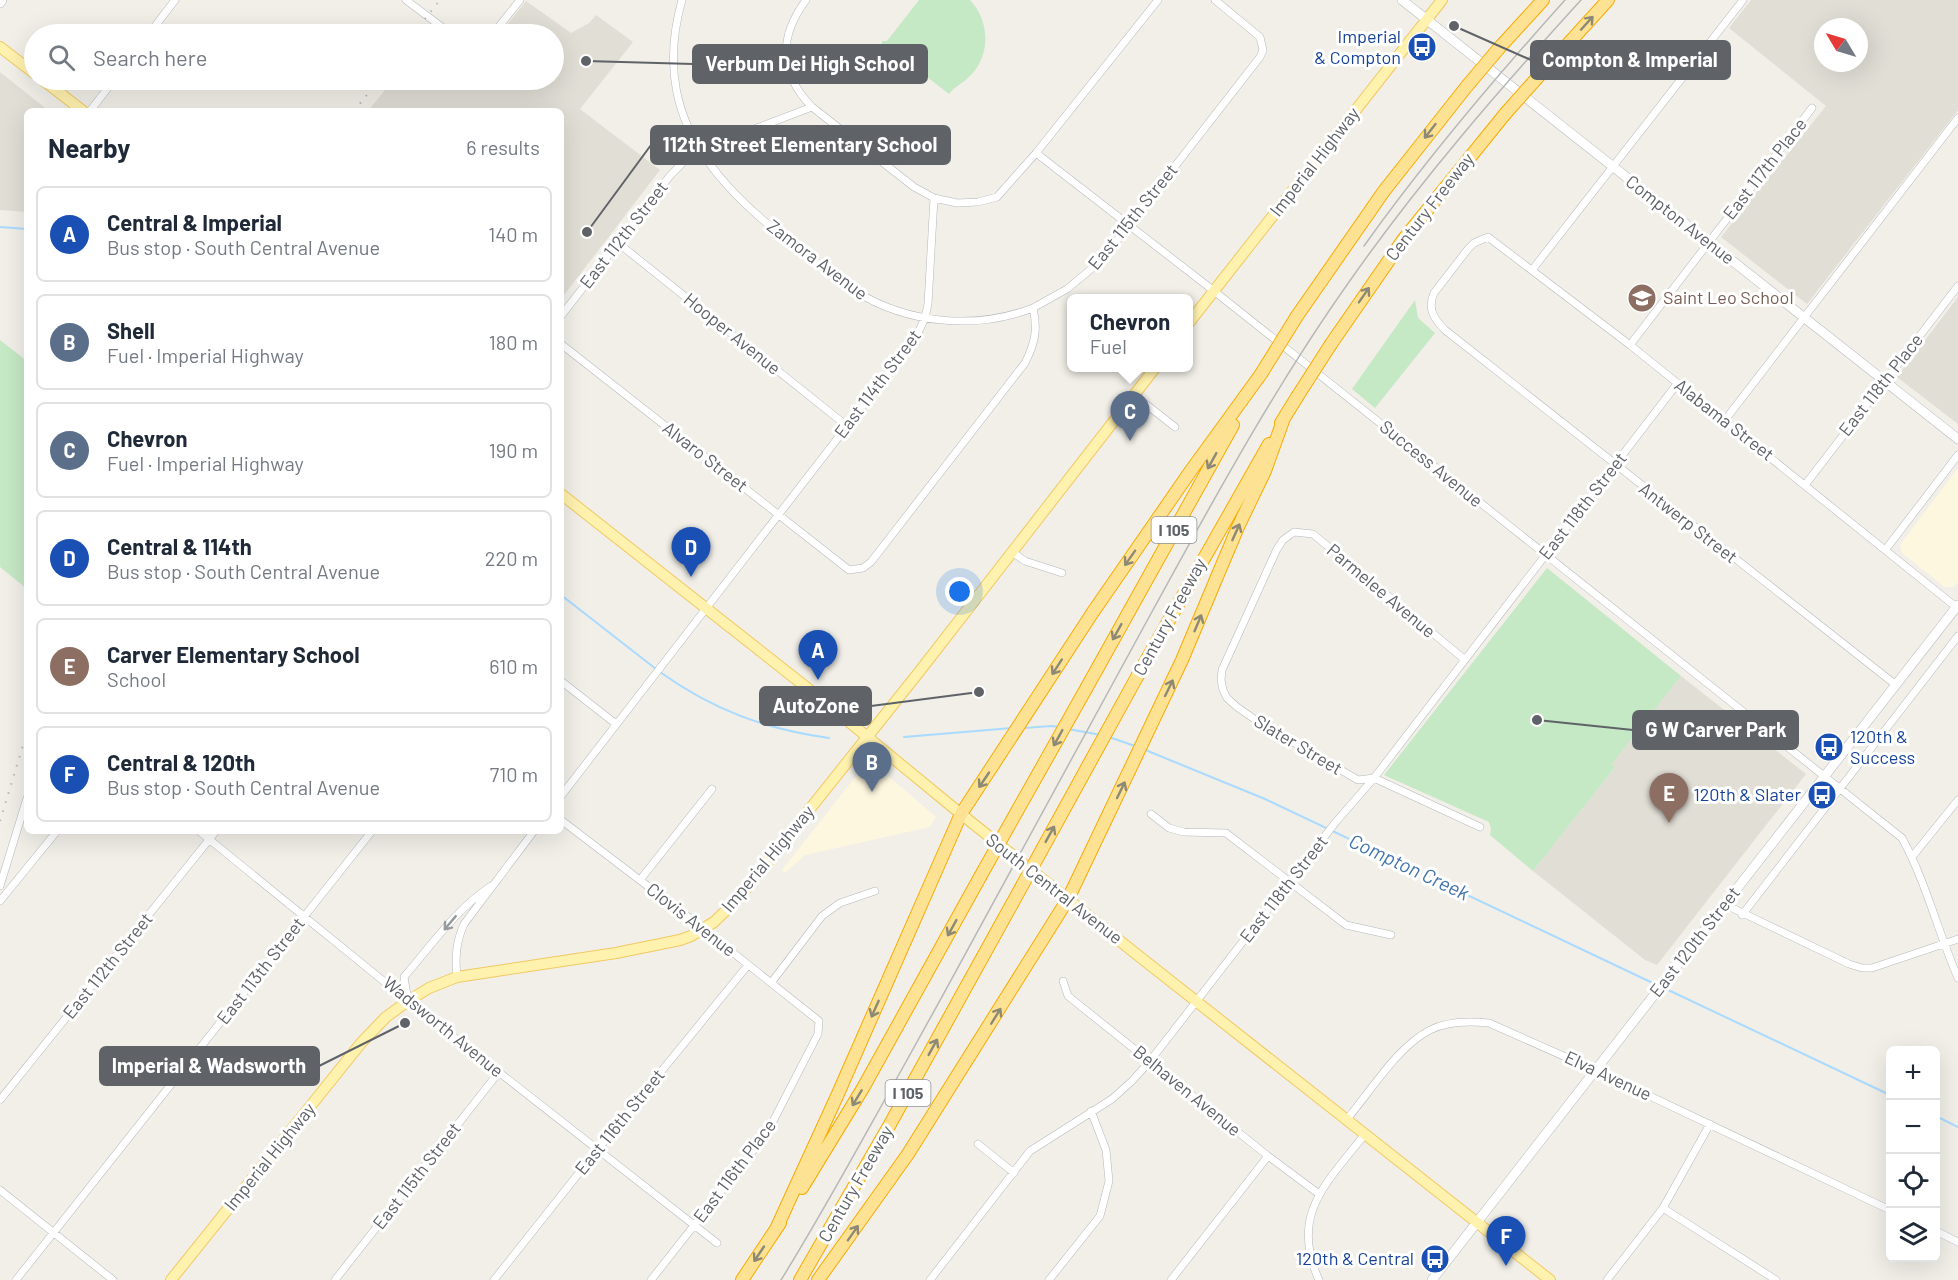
<!DOCTYPE html>
<meta charset="utf-8">
<style>
:root{--surface:#fff;--page:#f6f6f7;--text:#1f2937;--muted:#747a83;--line:#e0e1e3;--accent:#d93025}
body{margin:0;font-family:Barlow,sans-serif;background:var(--page);color:var(--text)}
.controls{position:absolute;right:18px;bottom:18px;display:grid;overflow:hidden;border-radius:9px;box-shadow:0 6px 24px #0002}
.controls button{width:54px;height:54px;display:grid;place-items:center;padding:0;border:0;border-bottom:2px solid var(--line);background:var(--surface);color:var(--text);font:30px sans-serif}
.compass{position:absolute;left:1814px;top:18px;width:54px;height:54px;border-radius:50%;background:var(--surface);box-shadow:0 6px 24px #0002;rotate:308deg}
.you{position:absolute;left:960px;top:592px;width:21px;height:21px;margin:-15px;border:4px solid #fff;border-radius:50%;background:#1a73e8;box-shadow:0 0 0 9px #1a73e833}
.badge{display:grid;place-items:center;width:39px;height:39px;border-radius:50%;background:var(--accent);color:#fff;font-size:20px;font-weight:700}
.pin{position:absolute;translate:-50% -50px;filter:drop-shadow(0 2px 3px #0008)}
.pin::after{content:'';position:absolute;top:32px;width:21px;height:18px;background:inherit;clip-path:polygon(0 0,100% 0,50% 100%)}
.popup{position:absolute;left:1067px;top:294px;width:126px;height:78px;box-sizing:border-box;display:grid;place-content:center;border-radius:9px;background:var(--surface);filter:drop-shadow(0 2px 4px #0005);font-size:20px;white-space:nowrap;color:var(--muted)}
.popup b{font-size:22px;color:var(--text)}
.popup::after{content:'';position:absolute;left:50%;top:100%;margin-left:-12px;border:12px solid transparent;border-top-color:var(--surface)}
.list{margin:0;padding:0;list-style:none}
h2{display:flex;justify-content:space-between;align-items:center;height:78px;margin:0;padding:0 24px;font-size:26px}
h2 small{font-size:20px;font-weight:400;color:var(--muted)}
.list li{display:grid;grid-template-columns:39px 1fr auto;gap:18px;align-items:center;box-sizing:border-box;height:96px;margin:0 12px 12px;padding:0 12px;border:2px solid var(--line);border-radius:9px}
.list b{display:block;font-size:22px;white-space:nowrap}
.list p{margin:0;font-size:20px;white-space:nowrap;color:var(--muted)}
.list em{font-size:20px;font-style:normal;color:var(--muted)}
.icon{flex:none;width:33px;height:33px;fill:none;stroke:currentColor;stroke-width:2;stroke-linecap:round;stroke-linejoin:round}
.map{position:relative;flex:none;width:1958px;height:1280px;overflow:hidden}
.search{position:absolute;background:var(--surface);box-shadow:0 6px 24px #0002;left:24px;top:24px;width:540px;height:66px;display:flex;align-items:center;gap:15px;box-sizing:border-box;padding:0 21px;border-radius:33px;color:var(--muted);font-size:22px}
.panel{position:absolute;background:var(--surface);box-shadow:0 6px 24px #0002;left:24px;top:108px;width:540px;height:726px;border-radius:9px}
.map>svg:first-child{display:block}
.commercial{fill:#fef7e0}
.education{fill:#e1ded6;fill-rule:evenodd}
.green{fill:#c5e8c5}
.lines{fill:none;stroke-linecap:round;stroke-linejoin:round}
.stream{stroke:#aadaff;stroke-width:2}
.street-casing{stroke:#b5b8bc;stroke-width:8}
.secondary-casing{stroke:#b6babf;stroke-width:10}
.primary-casing{stroke:#f2c960;stroke-width:12}
.highway-casing{stroke:#f9ab00;stroke-width:14}
.street{stroke:#fff;stroke-width:7}
.secondary{stroke:#fff;stroke-width:9}
.primary{stroke:#fff2af;stroke-width:10}
.highway{stroke:#fde293;stroke-width:12}
.tram{stroke:#b6b7b8;stroke-width:1.5}
.rail{stroke:#b6b7b8;stroke-width:2;stroke-dasharray:1.5 8;stroke-linecap:butt}
.highway-bridge-casing{stroke:#f9ab00;stroke-width:14;stroke-linecap:butt}
.highway-bridge{stroke:#fde293;stroke-width:12}
.oneway{stroke:#8e8975}
.oneway2{stroke:#979a9d}
.labels{text-anchor:middle;stroke-width:6;stroke-linejoin:round;paint-order:stroke}
.shield{fill:#fff;stroke:#8f9295;stroke-width:1.5}
.shield-label{font-size:16px;font-weight:bold;fill:#5f6368}
.transit-label{font-size:18px;fill:#164399;stroke:#fff;text-anchor:end}
.street-label{font-size:18px;fill:#5f6368;stroke:#fff}
.education-label{font-size:18px;fill:#785e54;stroke:#fff;text-anchor:start}
.water-label{font-size:20px;font-style:italic;fill:#4174aa;stroke:#fff}
.leader{fill:none;stroke:#5f6368;stroke-width:2}
.callout-dot{fill:#5f6368;stroke:#fff;stroke-width:2}
.callout{fill:#5f6368;stroke:#5f6368;stroke-width:2}
.callout-label{font-size:20px;text-anchor:middle;font-weight:bold;fill:#fff}
</style>
<div class="map">
<svg width="1958" height="1280" viewBox="0 0 1958 1280">
<rect width="100%" height="100%" fill="#f1efe8"/>
<path class="commercial" d="M1958 468V582L1954 587H1945L1902 553 1900 545Z
M873 763 936 817 930 827 805 855 785 873 782 870 864 766Z"/>
<path class="education" d="M1751 0H1958V110L1807 304 1721 237 1826 106 1729 28ZM1823 27H1859V63H1823Z
M526 1 571 33 589 23 596 15 633 42 580 109 660 170 561 299V111H368L393 80H554V34H500Z
M0 72 49 111H27V212L0 210Z
M1958 297V424L1897 377Z
M1681 676 1806 774 1657 965 1645 960 1533 871 1615 767 1612 764Z"/>
<path class="green" d="M919 0H970C990 21 991 55 970 76 963 83 955 86 949 94L891 49 882 46V41H887Z
M1415 300 1418 318 1435 333 1375 408 1352 389Z
M0 340 27 361V589L0 567Z
M1547 568 1681 676 1612 764 1615 767 1533 871 1490 835 1491 829 1489 822 1384 775Z"/>
<g class="lines">
<path class="stream" d="M0 227 27 229
M561 595 656 669
M660 672C713 710 765 729 829 738
M1024 728 1051 726 1060 727
M1068 729 1101 735
M904 737 1012 728
M1109 737 1135 746
M1143 749 1265 799 1659 986
M1664 988 1890 1095
M1936 1116 1958 1127"/>
<g class="street-casing">
<path id="street" d="M406 0 451 34
M682 0C641 145 755 216 855 291 908 324 975 330 1033 308
M149 34 175 0
M493 34 520 0
M812 107 914 187 934 198
M90 111 114 80
M1036 153 1214 291 1902 838C1926 882 1938 932 1958 978
M618 243 847 426
M1532 270 1743 0
M561 316 669 177 688 157 699 150 812 107C779 73 778 38 806 0
M561 344 849 570 863 568 871 562 1025 363C1035 343 1038 330 1033 308L1067 289 1102 260 1260 57 1263 50 1260 37 1215 0
M1630 345 1812 108
M1134 395 1175 427
M1725 420 1958 118
M1805 485 1958 286
M1886 549 1958 455
M1012 552 1025 561 1062 573
M1464 659 1313 534 1294 532 1283 540 1277 549 1222 670 1221 680 1223 690 1227 698 1237 707 1260 723 1358 780 1374 778 1480 827
M561 681 616 724
M1896 685 1445 330C1434 319 1427 309 1434 293L1468 249 1474 243 1488 237 1630 345 1956 607
M561 796 916 337 925 318 928 304 934 198 957 203 978 202 997 197 1036 153 1158 0
M1151 814 1169 828 1184 832 1226 833 1346 925 1391 935
M561 820 687 916 819 1021 818 1034 767 1133 651 1280
M199 831 408 1001 717 1243
M1912 857 1958 800
M640 880 712 789
M0 886 27 798
M0 901 57 831
M1724 904 1849 964 1862 968H1872L1958 939
M1742 915 1958 636
M457 977C455 957 456 942 464 924L534 831
M1063 981 1068 996 1268 1156 1319 1194
M771 983 822 916 840 903 875 891
M408 1001 404 977C431 946 456 909 491 886
M0 1100 216 831
M1347 1119C1371 1091 1397 1047 1430 1030 1447 1021 1470 1021 1489 1023L1595 1070 1890 1210
M978 1144 1014 1173
M0 1190 113 1280
M1663 1208 1776 1280
M1936 1231 1958 1242
M16 1280 372 831
M335 1280 499 1072
M494 1280 598 1149 748 965
M930 1280 1030 1151 1112 1099 1132 1081 1150 1061 1335 823 1374 778 1677 384
M1049 1280 1100 1216 1109 1181 1106 1150 1091 1111
M1171 1280 1268 1156
M1319 1280C1289 1214 1327 1183 1365 1134
M1607 1280 1663 1208 1710 1124"/>
</g>
<g class="secondary-casing">
<path id="secondary" d="M1402 0 1958 439
M0 3 2 0
M1432 1280 1958 605"/>
</g>
<g class="primary-casing">
<path id="primary" d="M0 47 34 73
M43 80 83 111
M1188 324 1442 0
M561 494 820 698 961 814 1140 957 1550 1280
M171 1280 361 1043 386 1017 408 1001 429 988 457 977 616 953 680 940 691 936 714 922 739 898 919 672 1155 368"/>
</g>
<g class="highway-casing">
<path id="highway" d="M1500 47 1543 0
M1537 78 1608 0
M1297 316 1384 191 1467 86
M1331 344 1403 240 1505 114
M1281 423 1297 397
M1138 675 1269 444
M1087 687 1233 425
M802 1188 863 1088 980 877
M777 1227 837 1096 961 814 1093 612 1192 469 1261 374
M742 1280 780 1223
M800 1280 889 1126 1012 904
M818 1280 908 1154 1068 899 1182 660 1238 527 1265 471 1284 418"/>
</g>
<use href="#street" class="street"/>
<use href="#secondary" class="secondary"/>
<use href="#primary" class="primary"/>
<use href="#highway" class="highway"/>
<path class="tram" d="M1364 246C1426 159 1494 79 1565 0
M781 1280C824 1211 862 1140 902 1069 987 916 1070 762 1154 608 1215 497 1276 385 1349 282 1419 182 1499 90 1581 0"/>
<path class="rail" d="M413 34 440 0
M354 111 379 80
M0 821 27 732"/>
<g class="highway-bridge-casing">
<path id="highway-bridge" d="M1467 86 1500 47
M1505 114 1537 78
M1261 374 1297 316
M1297 397 1331 344
M980 877 1087 687
M1012 904 1138 675"/>
</g>
<use href="#highway-bridge" class="highway-bridge"/>
</g>
<defs><path id="oneway-shaft" d="M-6 0H5M1.5-3L5.5 0L1.5 3" fill="none" stroke-width="1.6" stroke-linecap="round" stroke-linejoin="round" transform="scale(1.5)"/></defs>
<g class="oneway">
<use href="#oneway-shaft" transform="translate(1587 23) rotate(-48)"/>
<use href="#oneway-shaft" transform="translate(1430 131) rotate(128)"/>
<use href="#oneway-shaft" transform="translate(1364 295) rotate(-55)"/>
<use href="#oneway-shaft" transform="translate(1212 461) rotate(119)"/>
<use href="#oneway-shaft" transform="translate(1236 532) rotate(-66)"/>
<use href="#oneway-shaft" transform="translate(1130 558) rotate(125)"/>
<use href="#oneway-shaft" transform="translate(1198 623) rotate(-67)"/>
<use href="#oneway-shaft" transform="translate(1117 632) rotate(119)"/>
<use href="#oneway-shaft" transform="translate(1057 667) rotate(123)"/>
<use href="#oneway-shaft" transform="translate(1169 688) rotate(-64)"/>
<use href="#oneway-shaft" transform="translate(1058 738) rotate(119)"/>
<use href="#oneway-shaft" transform="translate(984 780) rotate(124)"/>
<use href="#oneway-shaft" transform="translate(1121 790) rotate(-64)"/>
<use href="#oneway-shaft" transform="translate(1050 834) rotate(-61)"/>
<use href="#oneway-shaft" transform="translate(952 928) rotate(119)"/>
<use href="#oneway-shaft" transform="translate(875 1009) rotate(114)"/>
<use href="#oneway-shaft" transform="translate(996 1016) rotate(-58)"/>
<use href="#oneway-shaft" transform="translate(933 1047) rotate(-61)"/>
<use href="#oneway-shaft" transform="translate(857 1098) rotate(121)"/>
<use href="#oneway-shaft" transform="translate(853 1233) rotate(-55)"/>
<use href="#oneway-shaft" transform="translate(759 1254) rotate(124)"/>
</g>
<use class="oneway2" href="#oneway-shaft" transform="translate(450 923) rotate(130)"/>
<defs>
<g id="bus-disc" transform="scale(1.5)"><circle r="9.5" fill="#1a4fb4" stroke="#fff"/><path d="M-5-6H5V4H4V6H2V4H-2V6H-4V4H-5ZM-3.5-4V0h7V-4ZM-3.5 1.2v1.5H-2V1.2ZM2 1.2v1.5H3.5V1.2Z" fill="#fff"/></g>
<g id="school-disc" transform="scale(1.5)"><circle r="9.5" fill="#8d6e63" stroke="#fff"/><path d="M0-5L7-2L0 1L-7-2ZM-4 1L0 2.5L4 1V4Q0 6-4 4Z" fill="#fff"/></g>
</defs>
<g fill-rule="evenodd">
<use href="#bus-disc" x="1422" y="47"/>
<use href="#school-disc" x="1642" y="298"/>
<use href="#bus-disc" x="1829" y="747"/>
<use href="#bus-disc" x="1822" y="795"/>
<use href="#bus-disc" x="1435" y="1259"/>
</g>
<g class="labels">
<g class="shield">
<rect x="1151.5" y="517" width="45" height="26" rx="4.5"/>
<rect x="885.5" y="1080" width="45" height="26" rx="4.5"/>
</g>
<g class="shield-label">
<text x="1174" y="536">I 105</text>
<text x="908" y="1099">I 105</text>
</g>
<g class="transit-label">
<text x="1401" y="43">Imperial<tspan x="1401" dy="21">&amp; Compton</tspan></text>
<text x="1850" y="743" text-anchor="start">120th &amp;<tspan x="1850" dy="21">Success</tspan></text>
<text x="1801" y="801">120th &amp; Slater</text>
<text x="1414" y="1265">120th &amp; Central</text>
</g>
<g class="street-label">
<text transform="translate(1315 162) rotate(-52)" y="6">Imperial Highway</text>
<text transform="translate(1765 169) rotate(-52)" y="6">East 117th Place</text>
<text transform="translate(1430 207) rotate(-52)" y="6">Century Freeway</text>
<text transform="translate(1133 217) rotate(-51)" y="6">East 115th Street</text>
<text transform="translate(1680 220) rotate(38)" y="6">Compton Avenue</text>
<text transform="translate(624 235) rotate(-52)" y="6">East 112th Street</text>
<text transform="translate(817 260) rotate(37)" y="6">Zamora Avenue</text>
<text transform="translate(732 334) rotate(39)" y="6">Hooper Avenue</text>
<text transform="translate(878 384) rotate(-53)" y="6">East 114th Street</text>
<text transform="translate(1881 385) rotate(-52)" y="6">East 118th Place</text>
<text transform="translate(1724 420) rotate(38)" y="6">Alabama Street</text>
<text transform="translate(705 457) rotate(38)" y="6">Alvaro Street</text>
<text transform="translate(1431 464) rotate(39)" y="6">Success Avenue</text>
<text transform="translate(1583 506) rotate(-52)" y="6">East 118th Street</text>
<text transform="translate(1688 523) rotate(38)" y="6">Antwerp Street</text>
<text transform="translate(1381 591) rotate(40)" y="6">Parmelee Avenue</text>
<text transform="translate(1170 617) rotate(-61)" y="6">Century Freeway</text>
<text transform="translate(1298 745) rotate(31)" y="6">Slater Street</text>
<text transform="translate(768 859) rotate(-50)" y="6">Imperial Highway</text>
<text transform="translate(1054 889) rotate(38)" y="6">South Central Avenue</text>
<text transform="translate(1284 889) rotate(-52)" y="6">East 118th Street</text>
<text transform="translate(691 920) rotate(38)" y="6">Clovis Avenue</text>
<text transform="translate(1695 942) rotate(-52)" y="6">East 120th Street</text>
<text transform="translate(108 966) rotate(-51)" y="6">East 112th Street</text>
<text transform="translate(261 971) rotate(-52)" y="6">East 113th Street</text>
<text transform="translate(443 1027) rotate(39)" y="6">Wadsworth Avenue</text>
<text transform="translate(1608 1076) rotate(25)" y="6">Elva Avenue</text>
<text transform="translate(1187 1091) rotate(39)" y="6">Belhaven Avenue</text>
<text transform="translate(620 1122) rotate(-51)" y="6">East 116th Street</text>
<text transform="translate(270 1157) rotate(-51)" y="6">Imperial Highway</text>
<text transform="translate(735 1171) rotate(-53)" y="6">East 116th Place</text>
<text transform="translate(417 1176) rotate(-52)" y="6">East 115th Street</text>
<text transform="translate(856 1184) rotate(-60)" y="6">Century Freeway</text>
</g>
<g class="education-label">
<text x="1663" y="304">Saint Leo School</text>
</g>
<g class="water-label">
<text transform="translate(1409 867) rotate(25)" y="7">Compton Creek</text>
</g>
</g>
<path class="leader" d="M1454 26L1531 60M586 61L693 64M587 232L651 145M979 692L871 706M1537 720L1633 730M405 1023L319 1066"/>
<g class="callout-dot">
<circle cx="1454" cy="26" r="6"/>
<circle cx="586" cy="61" r="6"/>
<circle cx="587" cy="232" r="6"/>
<circle cx="979" cy="692" r="6"/>
<circle cx="1537" cy="720" r="6"/>
<circle cx="405" cy="1023" r="6"/>
</g>
<g class="callout">
<rect x="1531" y="41" width="199" height="38" rx="6"/>
<rect x="693" y="45" width="234" height="38" rx="6"/>
<rect x="651" y="126" width="299" height="38" rx="6"/>
<rect x="760" y="687" width="111" height="38" rx="6"/>
<rect x="1633" y="711" width="165" height="38" rx="6"/>
<rect x="100" y="1047" width="219" height="38" rx="6"/>
</g>
<g class="callout-label">
<text x="1630" y="67">Compton &amp; Imperial</text>
<text x="810" y="71">Verbum Dei High School</text>
<text x="800" y="152">112th Street Elementary School</text>
<text x="816" y="713">AutoZone</text>
<text x="1716" y="737">G W Carver Park</text>
<text x="209" y="1073">Imperial &amp; Wadsworth</text>
</g>
</svg>
<div class="controls">
<button>+</button>
<button>−</button>
<button><svg class="icon" aria-label="locate" viewBox="0 0 24 24"><circle cx="12" cy="12" r="6"/><path d="M12 2v4M12 18v4M2 12h4M18 12h4"/></svg></button>
<button><svg class="icon" aria-label="layers" viewBox="0 0 24 24"><path d="M12 4l9 5-9 5-9-5zM3 14l9 5 9-5"/></svg></button>
</div>
<svg class="compass" viewBox="-18 -18 36 36"><path d="M0-13l5 13h-10z" fill="#e53935"/><path d="M0 13l5-13h-10z" fill="#747a83"/></svg>
<div class="you"></div>
<div class="pin badge" style="left:818px;top:680px;background:#1a4fb4">A</div>
<div class="pin badge" style="left:872px;top:792px;background:#5c6f8a">B</div>
<div class="pin badge" style="left:1130px;top:441px;background:#5c6f8a">C</div>
<div class="popup"><b>Chevron</b>Fuel</div>
<div class="pin badge" style="left:691px;top:577px;background:#1a4fb4">D</div>
<div class="pin badge" style="left:1669px;top:823px;background:#8d6e63">E</div>
<div class="pin badge" style="left:1506px;top:1266px;background:#1a4fb4">F</div>
<div class="search"><svg class="icon" aria-label="search" viewBox="0 0 24 24"><circle cx="10" cy="10" r="6"/><path d="M15 15l6 6"/></svg>Search here</div>
<section class="panel">
<h2>Nearby<small>6 results</small></h2>
<ul class="list">
<li><span class="badge" style="background:#1a4fb4">A</span><div><b>Central &amp; Imperial</b><p>Bus stop · South Central Avenue</p></div><em>140 m</em></li>
<li><span class="badge" style="background:#5c6f8a">B</span><div><b>Shell</b><p>Fuel · Imperial Highway</p></div><em>180 m</em></li>
<li><span class="badge" style="background:#5c6f8a">C</span><div><b>Chevron</b><p>Fuel · Imperial Highway</p></div><em>190 m</em></li>
<li><span class="badge" style="background:#1a4fb4">D</span><div><b>Central &amp; 114th</b><p>Bus stop · South Central Avenue</p></div><em>220 m</em></li>
<li><span class="badge" style="background:#8d6e63">E</span><div><b>Carver Elementary School</b><p>School</p></div><em>610 m</em></li>
<li><span class="badge" style="background:#1a4fb4">F</span><div><b>Central &amp; 120th</b><p>Bus stop · South Central Avenue</p></div><em>710 m</em></li>
</ul>
</section>
</div>
